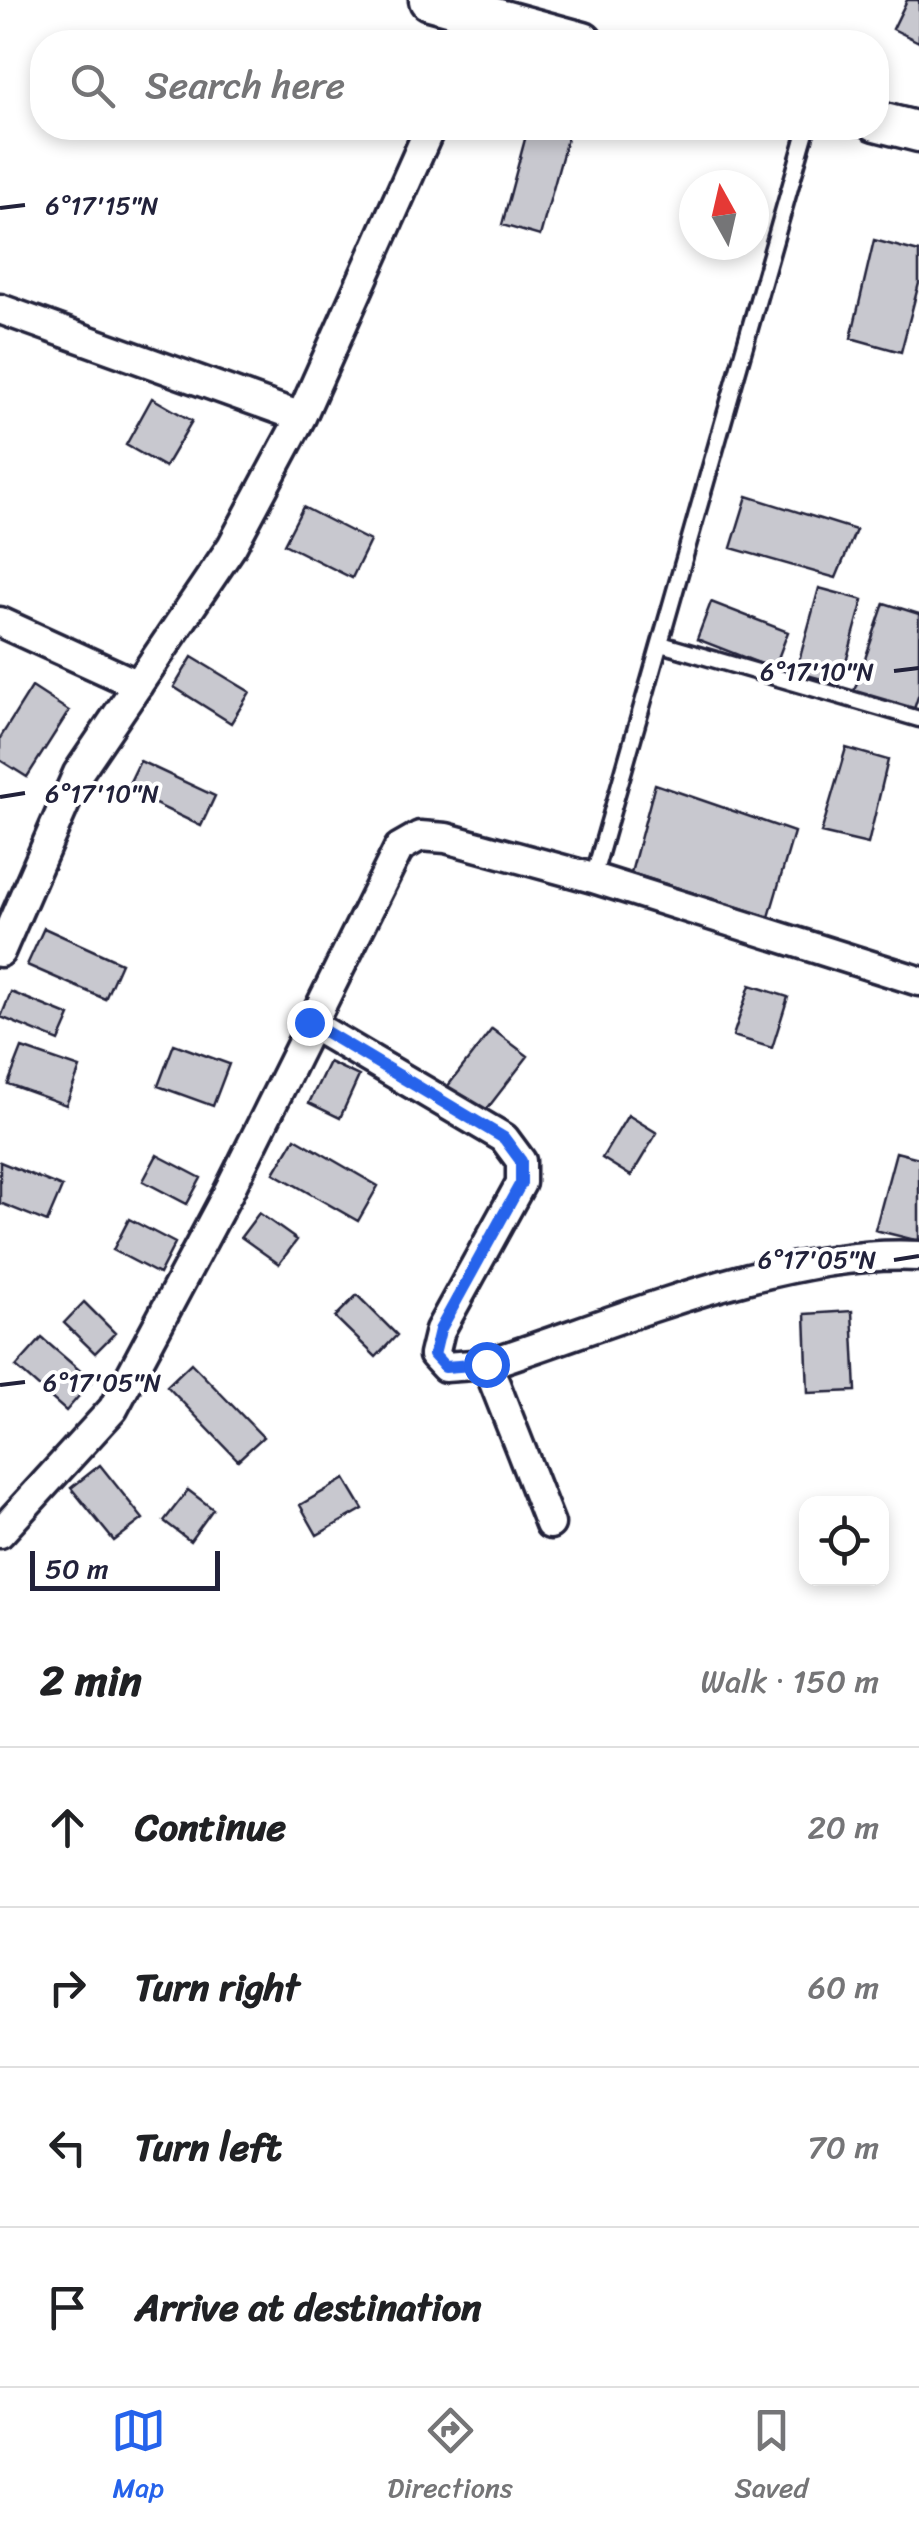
<!DOCTYPE html>
<meta charset="utf-8">
<style>
:root{--surface:#fff;--page:#f2f2f2;--text:#202124;--muted:#757577;--line:#e0e0e0;--accent:#2563eb}
body{margin:0;font-family:Sriracha,sans-serif;background:var(--page);color:var(--text)}
.controls{position:absolute;right:30px;bottom:30px;display:grid;overflow:hidden;border-radius:20px;box-shadow:0 5px 15px #0003}
.controls button{width:90px;height:90px;display:grid;place-items:center;padding:0;border:0;border-bottom:2px solid var(--line);background:var(--surface);color:var(--text);font:50px sans-serif}
.compass{position:absolute;left:679px;top:170px;width:90px;height:90px;border-radius:50%;background:var(--surface);box-shadow:0 5px 15px #0003;rotate:352deg}
.scale{position:absolute;left:30px;bottom:25px;width:190px;box-sizing:border-box;padding-left:10px;border:5px solid #22223b;border-top:0;font-size:28px;line-height:35px;white-space:nowrap;color:#22223b;-webkit-text-stroke:8px #fff;paint-order:stroke}
.stop{position:absolute;width:30px;height:30px;margin:-22px;border:8px solid #2563eb;border-radius:50%;background:#fff}
.stop.end{background:#2563eb;border-color:#fff;box-shadow:0 2px 10px #0008}
.list{margin:0;padding:0;list-style:none}
h2{display:flex;justify-content:space-between;align-items:center;height:130px;margin:0;padding:0 40px;font-size:42px}
h2 small{font-size:32px;font-weight:400;color:var(--muted)}
.list li{display:grid;grid-template-columns:65px 1fr auto;gap:30px;align-items:center;box-sizing:border-box;height:160px;padding:0 40px;border-top:2px solid var(--line)}
.list b{display:block;font-size:38px;white-space:nowrap}
.list em{font-size:32px;font-style:normal;color:var(--muted)}
.icon{flex:none;width:55px;height:55px;fill:none;stroke:currentColor;stroke-width:2;stroke-linecap:round;stroke-linejoin:round}
.map{position:relative;flex:none;width:919px;height:1616px;overflow:hidden}
.search{position:absolute;background:var(--surface);box-shadow:0 5px 15px #0003;left:30px;right:30px;top:30px;height:110px;display:flex;align-items:center;gap:25px;box-sizing:border-box;padding:0 35px;border-radius:40px;color:var(--muted);font-size:38px}
.sheet{height:770px;background:var(--surface)}
nav{display:flex;justify-content:space-around;align-items:center;box-sizing:border-box;height:140px;border-top:2px solid var(--line);background:var(--surface);font-size:28px;color:var(--muted)}
nav a{display:grid;justify-items:center;gap:5px}
nav .on{color:var(--accent)}
.map>svg:first-child{display:block}
.building{fill:#c8c8cf;stroke:#22223b;stroke-width:2.5}
.lines{fill:none;stroke-linecap:round;stroke-linejoin:round}
.lane-casing{stroke:#22223b;stroke-width:21}
.street-casing{stroke:#22223b;stroke-width:35}
.secondary-casing{stroke:#22223b;stroke-width:45}
.lane{stroke:#fff;stroke-width:14}
.street{stroke:#fff;stroke-width:28}
.secondary{stroke:#fff;stroke-width:38}
.route{stroke:#2563eb;stroke-width:12}
.ticks{fill:none;stroke:#22223b;stroke-width:4}
.ticks-label{font-size:25px;text-anchor:middle;fill:#22223b;stroke:#fff;stroke-width:8;stroke-linejoin:round;paint-order:stroke}
</style>
<div class="map">
<svg width="919" height="1616" viewBox="0 0 919 1616">
<rect width="100%" height="100%" fill="#fff"/>
<filter id="ink" filterUnits="userSpaceOnUse"><feTurbulence type="fractalNoise" baseFrequency=".01" numOctaves="2"/><feDisplacementMap in="SourceGraphic" scale="20" xChannelSelector="R" yChannelSelector="G"/><feConvolveMatrix kernelMatrix="1 2 1 2 8 2 1 2 1" color-interpolation-filters="sRGB"/></filter>
<g filter="url(#ink)">
<path class="building" d="M907 0H919V42L893 29Z
M528 128H570L540 236 502 225Z
M874 240 919 252V283L901 352 851 338Z
M152 398 192 421 165 467 126 445Z
M747 496 856 530 836 578 731 548Z
M303 507 370 541 352 578 284 544Z
M819 588 863 600 840 684 796 672Z
M711 602 788 632 774 669 697 639Z
M884 603 919 614V694L913 712 852 697Z
M192 657 250 692 231 723 174 687Z
M32 687 69 711 27 777 0 760V738Z
M846 748 888 760 868 844 821 833Z
M140 761 215 796 201 826 126 790Z
M655 784 794 832 769 917 631 873Z
M44 928 121 963 105 999 27 965Z
M750 985 788 997 772 1048 733 1036Z
M11 992 70 1016 59 1041 1 1017Z
M492 1029 528 1056 480 1118 444 1091Z
M174 1044 229 1064 213 1106 158 1086Z
M22 1048 80 1068 66 1105 8 1084Z
M329 1062 359 1076 340 1118 309 1103Z
M628 1115 657 1133 631 1176 602 1158Z
M295 1138 378 1186 358 1221 274 1173Z
M896 1152 919 1158V1241L875 1230Z
M157 1155 201 1178 187 1204 143 1181Z
M0 1162 62 1187 47 1222 0 1203Z
M259 1213 297 1240 279 1264 241 1237Z
M129 1219 175 1243 159 1274 113 1250Z
M357 1295 397 1335 376 1357 335 1317Z
M84 1302 115 1333 95 1353 64 1323Z
M852 1311 856 1391 808 1393 805 1314Z
M42 1338 92 1381 66 1411 16 1367Z
M191 1363 263 1437 238 1460 167 1386Z
M100 1465 143 1519 114 1541 71 1488Z
M345 1479 363 1509 317 1535 300 1505Z
M188 1490 213 1509 190 1541 164 1521Z"/>
<g class="lines">
<g class="lane-casing">
<path id="lane" d="M661 644 919 719
M593 878 807 128"/>
</g>
<g class="street-casing">
<path id="street" d="M468 42 480 15
M0 309 301 417
M0 622 138 685
M0 952 78 773 232 546 301 417 430 128
M309 1023 504 1138 521 1161V1183L440 1330 434 1355 445 1367 487 1364C614 1323 786 1248 919 1256
M487 1364 550 1524
M0 1533 113 1409 228 1193 399 848 420 836 446 838 593 878 919 981"/>
</g>
<g class="secondary-casing">
<path id="secondary" d="M429 0 583 42
M876 121 919 132"/>
</g>
<use href="#lane" class="lane"/>
<use href="#street" class="street"/>
<use href="#secondary" class="secondary"/>
</g>
</g>
<g class="lines" filter="url(#ink)">
<path class="route" d="M309 1022 504 1138 521 1161V1183L440 1330 434 1355 445 1367 486 1364"/>
</g>
<path class="ticks" d="M0 208 25 205M894 671 919 668M0 797 25 793M894 1260 919 1256M0 1385 25 1382"/>
<g class="ticks-label">
<text x="102" y="214">6°17'15"N</text>
<text x="817" y="680">6°17'10"N</text>
<text x="102" y="802">6°17'10"N</text>
<text x="817" y="1268">6°17'05"N</text>
<text x="102" y="1391">6°17'05"N</text>
</g>
</svg>
<div class="controls">
<button><svg class="icon" aria-label="locate" viewBox="0 0 24 24"><circle cx="12" cy="12" r="6"/><path d="M12 2v4M12 18v4M2 12h4M18 12h4"/></svg></button>
</div>
<svg class="compass" viewBox="-18 -18 36 36"><path d="M0-13l5 13h-10z" fill="#e53935"/><path d="M0 13l5-13h-10z" fill="#757577"/></svg>
<div class="scale">50 m</div>
<div class="stop" style="left:486px;top:1364px"></div>
<div class="stop end" style="left:309px;top:1022px"></div>
<div class="search"><svg class="icon" aria-label="search" viewBox="0 0 24 24"><circle cx="10" cy="10" r="6"/><path d="M15 15l6 6"/></svg>Search here</div>
</div>
<section class="sheet">
<h2>2 min<small>Walk · 150 m</small></h2>
<ul class="list">
<li><svg class="icon" aria-label="ahead" viewBox="0 0 24 24"><path d="M12 20V5M6 11l6-6 6 6"/></svg><div><b>Continue</b></div><em>20 m</em></li>
<li><svg class="icon" aria-label="right" viewBox="0 0 24 24"><path d="M7 20v-9h11M14 6l5 5-5 5"/></svg><div><b>Turn right</b></div><em>60 m</em></li>
<li><svg class="icon" aria-label="left" viewBox="0 0 24 24"><path d="M17 20v-9H6M10 6l-5 5 5 5"/></svg><div><b>Turn left</b></div><em>70 m</em></li>
<li><svg class="icon" aria-label="arrive" viewBox="0 0 24 24"><path d="M6 21V4h12l-3 4 3 4H6"/></svg><div><b>Arrive at destination</b></div></li>
</ul>
</section>
<nav>
<a class="on"><svg class="icon" aria-label="map" viewBox="0 0 24 24"><path d="M3 6l6-2 6 2 6-2v14l-6 2-6-2-6 2zM9 4v14M15 6v14"/></svg>Map</a>
<a><svg class="icon" aria-label="directions" viewBox="0 0 24 24"><path d="M12 3l9 9-9 9-9-9zM9 14v-3h6M13 9l2 2-2 2"/></svg>Directions</a>
<a><svg class="icon" aria-label="saved" viewBox="0 0 24 24"><path d="M7 4h10v16l-5-4-5 4z"/></svg>Saved</a>
</nav>
